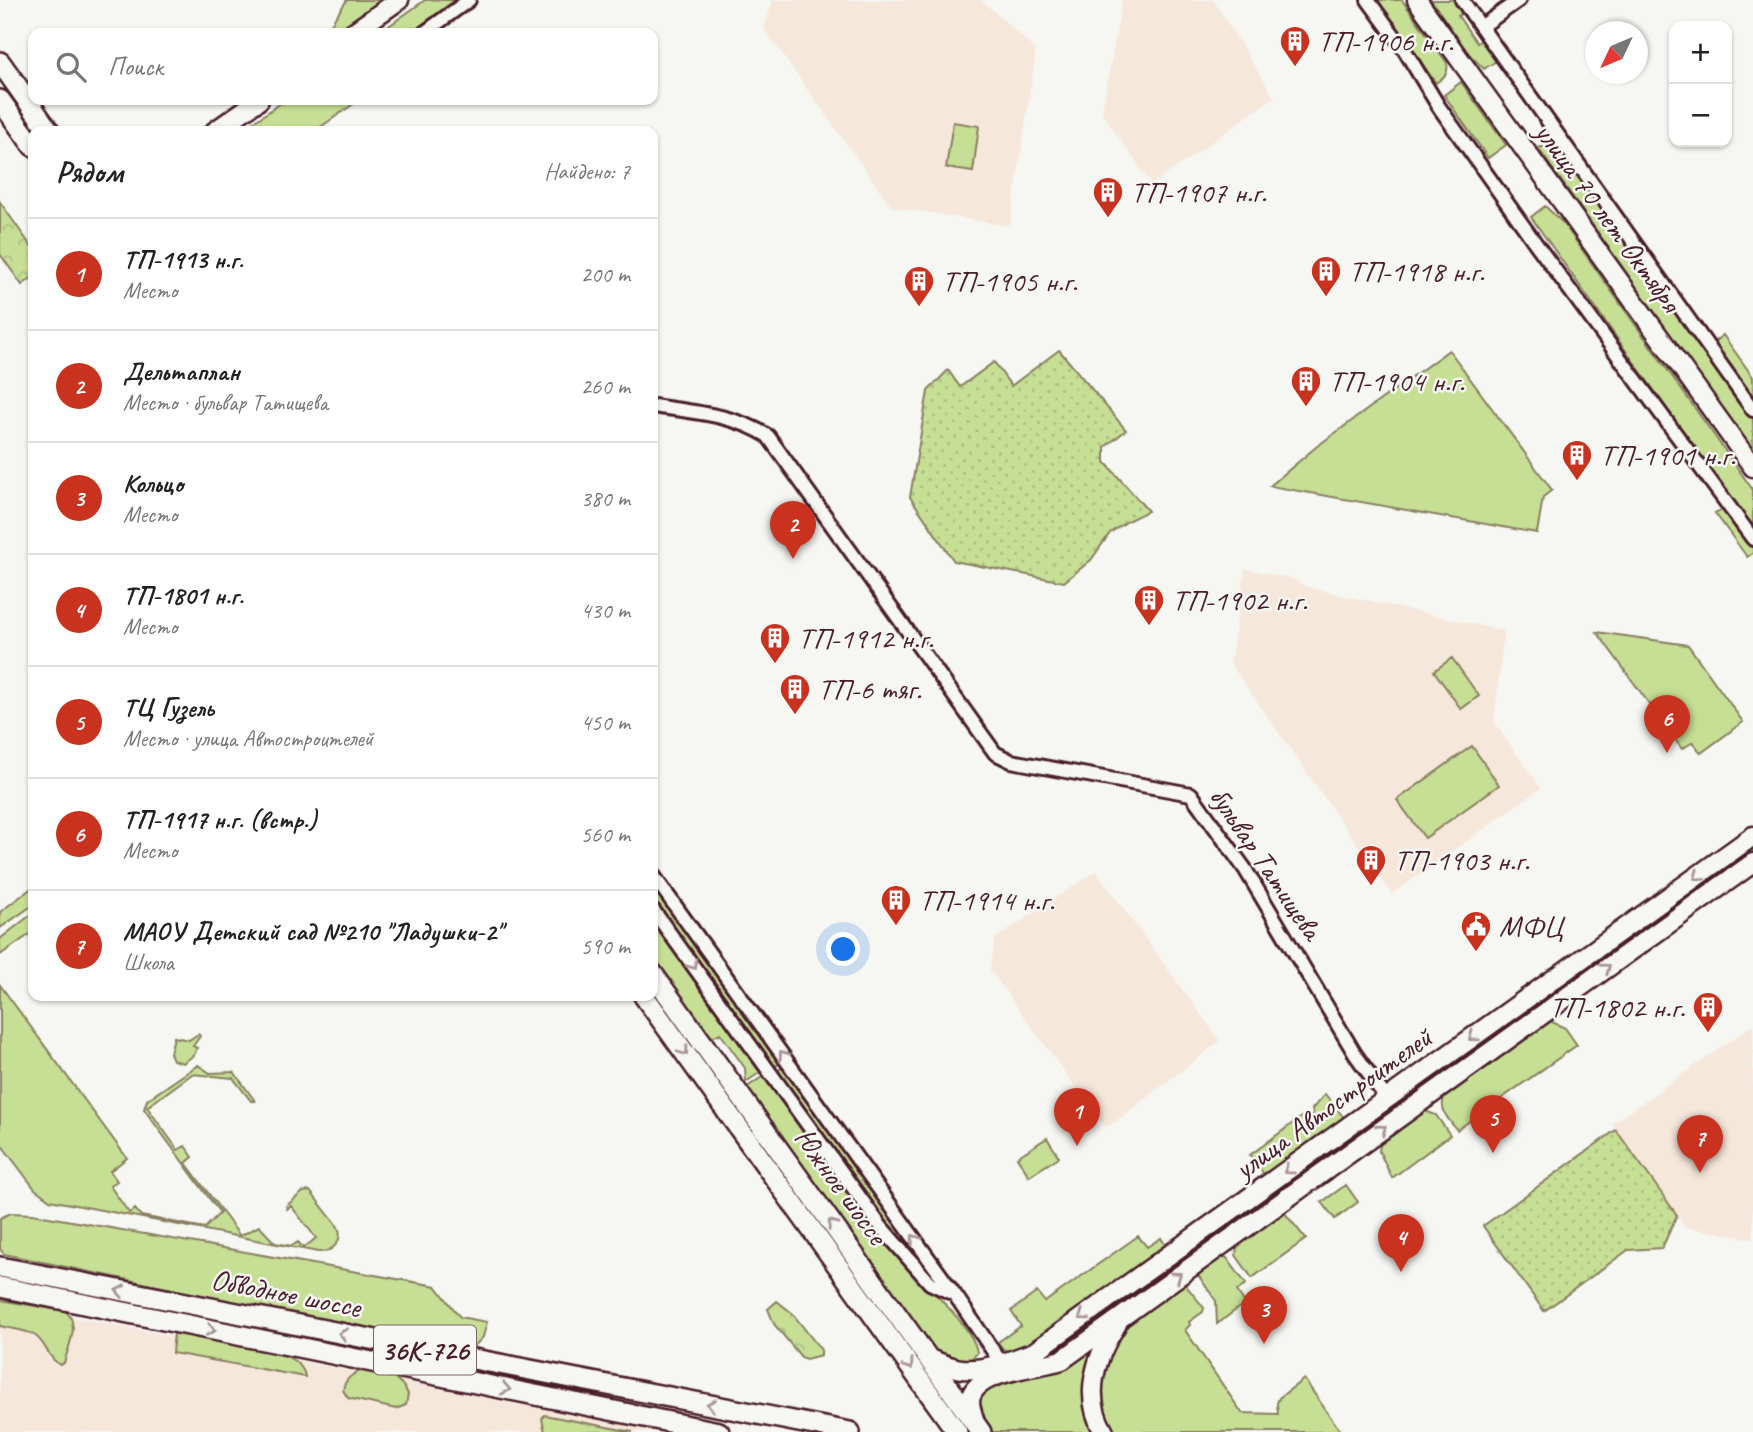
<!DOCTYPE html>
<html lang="ru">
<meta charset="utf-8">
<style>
:root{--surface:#fff;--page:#f6f6f6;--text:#222;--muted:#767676;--line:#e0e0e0;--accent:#c8321e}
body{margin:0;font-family:Caveat,sans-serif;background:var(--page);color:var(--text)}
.controls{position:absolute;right:21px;top:21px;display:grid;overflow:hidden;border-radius:14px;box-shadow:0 2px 5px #0004}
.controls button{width:63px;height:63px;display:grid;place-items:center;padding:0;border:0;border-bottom:2px solid var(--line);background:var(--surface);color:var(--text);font:35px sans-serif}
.compass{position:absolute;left:1585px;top:21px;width:63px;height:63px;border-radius:50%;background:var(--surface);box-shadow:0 2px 5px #0004;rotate:226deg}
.you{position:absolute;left:844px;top:950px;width:24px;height:24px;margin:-18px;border:5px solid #fff;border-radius:50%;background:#1a73e8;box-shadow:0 0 0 10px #1a73e833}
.badge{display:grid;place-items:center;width:46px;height:46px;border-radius:50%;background:var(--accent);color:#fff;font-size:23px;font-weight:700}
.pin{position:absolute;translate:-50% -58px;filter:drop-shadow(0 2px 4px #0008)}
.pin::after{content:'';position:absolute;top:37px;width:24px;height:21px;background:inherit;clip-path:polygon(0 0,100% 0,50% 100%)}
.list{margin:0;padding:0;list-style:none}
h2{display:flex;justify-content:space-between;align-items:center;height:91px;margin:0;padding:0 28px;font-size:30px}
h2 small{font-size:23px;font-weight:400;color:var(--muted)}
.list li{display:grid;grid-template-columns:46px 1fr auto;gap:21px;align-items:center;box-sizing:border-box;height:112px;padding:0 28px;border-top:2px solid var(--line)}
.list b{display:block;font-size:26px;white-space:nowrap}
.list p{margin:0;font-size:23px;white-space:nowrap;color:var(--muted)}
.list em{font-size:23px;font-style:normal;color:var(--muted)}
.icon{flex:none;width:38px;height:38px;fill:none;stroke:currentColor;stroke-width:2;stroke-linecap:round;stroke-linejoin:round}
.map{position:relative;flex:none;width:1753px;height:1432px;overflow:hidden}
.search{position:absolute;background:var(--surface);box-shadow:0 2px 5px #0004;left:28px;top:28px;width:630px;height:77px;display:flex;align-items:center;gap:18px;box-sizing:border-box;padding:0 24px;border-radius:14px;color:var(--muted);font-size:26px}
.panel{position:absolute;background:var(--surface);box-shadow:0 2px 5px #0004;left:28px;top:126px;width:630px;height:875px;border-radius:14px}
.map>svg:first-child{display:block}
.built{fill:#f6e7db}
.grass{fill:#c6df95;stroke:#887f60;stroke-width:2}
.forest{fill:url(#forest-crowns);stroke:#887f60;stroke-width:2}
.park{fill:url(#park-dots);stroke:#887f60;stroke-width:2}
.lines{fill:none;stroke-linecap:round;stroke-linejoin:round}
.street-casing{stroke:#4a1f2b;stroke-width:18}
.secondary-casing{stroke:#4a1f2b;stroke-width:23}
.primary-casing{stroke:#4a1f2b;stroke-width:24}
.street{stroke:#f6f6f2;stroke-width:12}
.secondary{stroke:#f6f6f2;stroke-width:18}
.primary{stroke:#f6f6f2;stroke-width:19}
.oneway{stroke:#a99598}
.labels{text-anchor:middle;stroke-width:5;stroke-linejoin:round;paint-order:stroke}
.shield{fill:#f6f6f2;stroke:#7e6067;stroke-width:2}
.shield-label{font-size:28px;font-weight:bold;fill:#4a1f2b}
.poi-label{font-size:30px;fill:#4a1f2b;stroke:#f6f6f2;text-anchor:start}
.street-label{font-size:30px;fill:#4a1f2b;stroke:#f6f6f2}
</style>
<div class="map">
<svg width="1753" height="1432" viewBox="0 0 1753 1432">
<defs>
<pattern id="forest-crowns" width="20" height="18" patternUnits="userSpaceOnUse" patternTransform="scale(1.75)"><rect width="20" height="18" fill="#c6df95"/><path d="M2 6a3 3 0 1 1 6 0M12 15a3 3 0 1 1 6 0" fill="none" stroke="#acbf81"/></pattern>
<pattern id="park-dots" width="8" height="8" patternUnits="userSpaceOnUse" patternTransform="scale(1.75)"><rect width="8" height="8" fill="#c6df95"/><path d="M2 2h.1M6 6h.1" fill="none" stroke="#acbf81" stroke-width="1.8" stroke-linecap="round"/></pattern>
</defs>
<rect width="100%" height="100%" fill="#f6f6f2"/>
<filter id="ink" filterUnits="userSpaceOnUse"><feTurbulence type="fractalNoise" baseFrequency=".0143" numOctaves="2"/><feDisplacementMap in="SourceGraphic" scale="14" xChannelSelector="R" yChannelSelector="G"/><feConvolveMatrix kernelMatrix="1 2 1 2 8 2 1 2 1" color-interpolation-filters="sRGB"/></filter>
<g filter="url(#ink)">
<path class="built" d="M773 0H981L1008 24 1036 51 1010 226 892 207 764 29Z
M1122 0H1213L1274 97 1152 185 1102 113Z
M1245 569 1291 578 1310 588 1504 631 1494 722 1541 788 1392 894 1230 663Z
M1096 871 1220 1041 1112 1124 1105 1127 990 970 995 939Z
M1753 1025V1239L1685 1227 1612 1124Z
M0 1302 38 1310 666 1432H0Z"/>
<path class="grass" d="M347 0H386L340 33H325Z
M425 0H462L416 33H379Z
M1376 0H1402L1447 63C1449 74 1444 77 1436 83Z
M1431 0H1457L1465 11 1458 16 1477 43 1484 38 1499 59 1484 69 1469 54Z
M1461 82 1506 145 1488 158 1444 95Z
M285 100H359L315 131H241Z
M953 122 979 126 973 172 946 168Z
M1559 143 1753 415V451L1538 148Z
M1545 206 1563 223 1753 490V530L1531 217Z
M1723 335 1753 377V396L1714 342Z
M1449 350 1552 490 1543 497 1537 533 1270 486 1316 447Z
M1726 508 1753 546V553L1747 557 1715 513Z
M1597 632 1688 645 1743 722 1701 753 1693 742 1682 749Z
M1452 658 1479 696 1461 709 1434 671Z
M1472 746 1499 785 1425 838 1397 800Z
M1753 845V858L1620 952 1614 944Z
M653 883 780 1063 773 1068 653 900Z
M33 887V905L0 928V912Z
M33 913V932L0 955V939Z
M653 916 762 1071 746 1082 745 1068 720 1033 713 1037 699 1029 653 964Z
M1610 946 1616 955 1516 1023 1512 1021V1019Z
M0 985 127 1158 110 1171 117 1181 110 1186 129 1213 135 1209 141 1216 205 1228 220 1213 144 1109 147 1100 198 1065 210 1073 234 1072 255 1101H251L233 1078 192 1074 147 1107 178 1150 185 1146 193 1157 186 1163 240 1236 259 1226 275 1243 292 1246 298 1242 304 1248 316 1238 291 1206 287 1209 286 1206 303 1192 310 1191 338 1227C344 1241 332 1253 318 1252L65 1203 50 1200 35 1189 0 1143Z
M1550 1021 1565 1028 1577 1045 1457 1130C1449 1120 1438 1110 1445 1096Z
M1494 1031 1500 1035 1281 1196 1275 1188Z
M198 1034 200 1036 193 1046 197 1048 194 1055 183 1063 173 1060 170 1053 174 1037 189 1040Z
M783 1067 932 1272 929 1273 880 1217 776 1072Z
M765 1075 876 1230C886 1243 897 1255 908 1267 926 1286 975 1328 977 1353L967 1364 938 1359 743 1090Z
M1325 1094 1345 1119 1269 1181 1250 1155 1304 1115 1309 1118 1313 1115 1312 1109Z
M1425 1111 1436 1115 1450 1135 1392 1178 1379 1151 1380 1145Z
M1047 1138 1059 1157 1029 1176 1017 1157Z
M1346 1185 1358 1202 1335 1219 1322 1202Z
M1270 1191 1276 1199 1134 1297H1132V1291Z
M1284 1212 1306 1239 1252 1278 1236 1255 1237 1246Z
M11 1213 32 1214 436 1286 460 1317 487 1322 483 1337 470 1351 4 1254 0 1249V1218Z
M1138 1236 1147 1247 1161 1238 1167 1248 1031 1348 1012 1353 1003 1349 998 1342 1021 1326 1011 1311 1037 1292 1045 1302Z
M1222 1256 1227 1258 1246 1284 1237 1291 1245 1303 1217 1324 1216 1301 1198 1275Z
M1184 1283 1204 1308 1203 1312 1189 1322 1190 1325 1185 1330 1242 1413 1278 1414 1277 1403 1279 1398 1304 1379 1341 1432H1109L1097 1398 1110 1346 1129 1323Z
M0 1300 65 1311C81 1323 68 1347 64 1363L60 1365C48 1359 46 1342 34 1335 25 1329 10 1329 0 1326Z
M174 1333 278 1352C289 1357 304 1364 305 1377L172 1353Z
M1106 1335 1098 1432H988L975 1396 978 1391Z
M364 1370C383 1374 399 1374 408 1394L406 1405 396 1409 348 1398 343 1390C345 1378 353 1373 364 1370Z
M544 1415 633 1432H545L542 1419Z"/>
<path class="forest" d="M0 202 33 249V277L22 285 0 254Z
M777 1301 792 1313 821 1350V1355L806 1359 801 1357 774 1324 768 1309Z"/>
<path class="park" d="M1059 350 1126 430 1105 447V462L1148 511 1129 520 1110 533 1091 560 1064 582 954 561 910 497 928 391 948 370 960 387 994 362 1011 386Z
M1616 1130 1677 1215 1662 1248 1628 1250 1544 1311 1483 1226Z"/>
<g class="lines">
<g class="street-casing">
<path id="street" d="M1368 0 1404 49 1439 107 1536 244 1753 539
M1462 0 1753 410
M1481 27 1519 0
M424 33 469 0
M653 406C692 412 733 414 768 436L995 753 1011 761 1191 794 1245 869 1355 1054 1387 1099
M653 875 955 1295 1004 1367
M653 910 882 1228 930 1283 952 1293"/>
</g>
<g class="secondary-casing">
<path id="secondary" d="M1417 0 1753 467
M352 33 399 0
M215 131 259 100
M929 1359C939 1362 951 1368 962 1369 986 1371 1012 1360 1034 1352L1753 836
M975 1422C973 1416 970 1408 970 1401 973 1370 1039 1368 1062 1360L1753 863
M1104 1432C1082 1396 1096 1356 1117 1324"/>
</g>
<g class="primary-casing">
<path id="primary" d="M0 62 49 131
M0 100 33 146
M653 974 981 1432
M644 996 957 1432
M0 1267 850 1432
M0 1287 719 1432"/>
</g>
<use href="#street" class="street"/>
<use href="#secondary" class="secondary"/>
<use href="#primary" class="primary"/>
</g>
<defs><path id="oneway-chevron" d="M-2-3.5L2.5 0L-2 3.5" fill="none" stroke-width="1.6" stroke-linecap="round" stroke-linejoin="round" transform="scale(1.75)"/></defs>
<g class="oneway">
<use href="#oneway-chevron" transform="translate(1698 876) rotate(144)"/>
<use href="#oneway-chevron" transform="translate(693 965) rotate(54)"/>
<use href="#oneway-chevron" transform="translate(1606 968) rotate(-36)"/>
<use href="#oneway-chevron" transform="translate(1473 1037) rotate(144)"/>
<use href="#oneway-chevron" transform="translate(684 1051) rotate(54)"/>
<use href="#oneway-chevron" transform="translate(783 1055) rotate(-126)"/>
<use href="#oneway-chevron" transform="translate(1382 1129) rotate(-36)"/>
<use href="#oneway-chevron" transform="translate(1288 1170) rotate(144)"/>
<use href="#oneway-chevron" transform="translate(832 1224) rotate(-126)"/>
<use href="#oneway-chevron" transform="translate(915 1239) rotate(-126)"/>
<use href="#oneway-chevron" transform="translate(1177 1276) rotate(-36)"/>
<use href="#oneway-chevron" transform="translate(120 1291) rotate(-169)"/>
<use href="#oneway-chevron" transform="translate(1083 1316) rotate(144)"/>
<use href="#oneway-chevron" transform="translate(211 1330) rotate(11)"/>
<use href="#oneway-chevron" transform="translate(343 1334) rotate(-169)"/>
<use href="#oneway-chevron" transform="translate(909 1365) rotate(54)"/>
<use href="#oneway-chevron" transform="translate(506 1389) rotate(11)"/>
<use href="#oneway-chevron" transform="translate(711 1405) rotate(-169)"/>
</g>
</g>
<defs>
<g id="building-pin" transform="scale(1.575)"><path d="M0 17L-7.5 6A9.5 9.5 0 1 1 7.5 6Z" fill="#c8321e" stroke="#f6f6f2"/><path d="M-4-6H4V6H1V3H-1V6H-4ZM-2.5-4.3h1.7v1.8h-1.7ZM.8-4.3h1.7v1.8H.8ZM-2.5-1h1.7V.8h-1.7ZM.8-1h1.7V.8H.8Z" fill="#fff"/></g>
<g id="civic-pin" transform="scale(1.575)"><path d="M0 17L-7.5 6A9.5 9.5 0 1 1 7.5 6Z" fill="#c8321e" stroke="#f6f6f2"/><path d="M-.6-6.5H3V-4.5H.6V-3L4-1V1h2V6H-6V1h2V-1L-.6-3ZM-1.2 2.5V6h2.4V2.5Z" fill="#fff"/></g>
</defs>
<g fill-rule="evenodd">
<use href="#building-pin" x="1295" y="41"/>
<use href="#building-pin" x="1108" y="192"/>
<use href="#building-pin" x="1326" y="271"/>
<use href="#building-pin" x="919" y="281"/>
<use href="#building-pin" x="1306" y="381"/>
<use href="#building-pin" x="1577" y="455"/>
<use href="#building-pin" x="1149" y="600"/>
<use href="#building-pin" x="775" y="638"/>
<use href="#building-pin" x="795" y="689"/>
<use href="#building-pin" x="1371" y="860"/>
<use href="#building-pin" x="896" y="900"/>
<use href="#civic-pin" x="1476" y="926"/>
<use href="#building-pin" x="1708" y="1007"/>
</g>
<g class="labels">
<rect class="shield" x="374" y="1325.5" width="102" height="49" rx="5"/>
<g class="shield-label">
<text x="425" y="1360">36К-726</text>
</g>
<g class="poi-label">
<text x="1318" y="51">ТП-1906 н.г.</text>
<text x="1131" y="202">ТП-1907 н.г.</text>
<text x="1349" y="281">ТП-1918 н.г.</text>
<text x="942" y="291">ТП-1905 н.г.</text>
<text x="1329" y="391">ТП-1904 н.г.</text>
<text x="1600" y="465">ТП-1901 н.г.</text>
<text x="1172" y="610">ТП-1902 н.г.</text>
<text x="798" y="648">ТП-1912 н.г.</text>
<text x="818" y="699">ТП-6 тяг.</text>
<text x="1394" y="870">ТП-1903 н.г.</text>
<text x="919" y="910">ТП-1914 н.г.</text>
<text x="1499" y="936">МФЦ</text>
<text x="1685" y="1017" text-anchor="end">ТП-1802 н.г.</text>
</g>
<g class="street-label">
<text transform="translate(1608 217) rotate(54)" y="10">улица 70 лет Октября</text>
<text transform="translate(1266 863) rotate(56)" y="10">бульвар Татищева</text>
<text transform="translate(1333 1103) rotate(-36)" y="10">улица Автостроителей</text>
<text transform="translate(841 1186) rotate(54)" y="10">Южное шоссе</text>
<text transform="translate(286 1293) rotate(11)" y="10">Обводное шоссе</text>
</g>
</g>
</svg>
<div class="controls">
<button>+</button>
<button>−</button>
</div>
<svg class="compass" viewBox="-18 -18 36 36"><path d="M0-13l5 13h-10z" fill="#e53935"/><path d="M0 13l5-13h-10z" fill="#767676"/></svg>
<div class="you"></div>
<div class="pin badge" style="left:1077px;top:1146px">1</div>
<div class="pin badge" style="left:793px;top:559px">2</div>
<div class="pin badge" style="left:1264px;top:1344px">3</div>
<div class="pin badge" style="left:1401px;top:1272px">4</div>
<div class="pin badge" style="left:1493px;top:1153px">5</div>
<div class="pin badge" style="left:1667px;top:753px">6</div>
<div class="pin badge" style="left:1700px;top:1173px">7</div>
<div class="search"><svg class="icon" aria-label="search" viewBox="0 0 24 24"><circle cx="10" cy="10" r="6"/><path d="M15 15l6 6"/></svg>Поиск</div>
<section class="panel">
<h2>Рядом<small>Найдено: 7</small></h2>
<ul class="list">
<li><span class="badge">1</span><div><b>ТП-1913 н.г.</b><p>Место</p></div><em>200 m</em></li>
<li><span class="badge">2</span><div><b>Дельтаплан</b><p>Место · бульвар Татищева</p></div><em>260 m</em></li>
<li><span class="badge">3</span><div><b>Кольцо</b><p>Место</p></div><em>380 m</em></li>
<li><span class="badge">4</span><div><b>ТП-1801 н.г.</b><p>Место</p></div><em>430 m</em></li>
<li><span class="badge">5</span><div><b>ТЦ Гузель</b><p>Место · улица Автостроителей</p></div><em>450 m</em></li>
<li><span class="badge">6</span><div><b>ТП-1917 н.г. (встр.)</b><p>Место</p></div><em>560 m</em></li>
<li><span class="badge">7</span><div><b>МАОУ Детский сад №210 &quot;Ладушки-2&quot;</b><p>Школа</p></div><em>590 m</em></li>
</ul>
</section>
</div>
